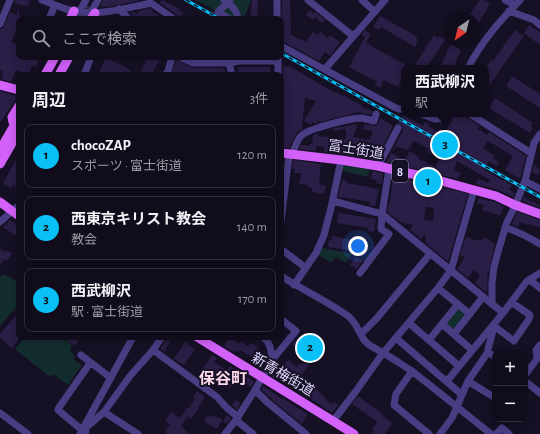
<!DOCTYPE html>
<html lang="ja">
<meta charset="utf-8">
<style>
:root{--surface:#100c1c;--page:#191525;--text:#f1f3f6;--muted:#9c9ba3;--line:#302c3b;--accent:#09c1f6}
body{margin:0;font-family:"Alegreya Sans","Noto Sans JP",sans-serif;background:var(--page);color:var(--text)}
.controls{position:absolute;right:12px;bottom:12px;display:grid;overflow:hidden;border-radius:8px;box-shadow:0 2px 10px #0003}
.controls button{width:36px;height:36px;display:grid;place-items:center;padding:0;border:0;border-bottom:1px solid var(--line);background:var(--surface);color:var(--text);font:20px sans-serif}
.compass{position:absolute;left:444px;top:12px;width:36px;height:36px;border-radius:50%;background:var(--surface);box-shadow:0 2px 10px #0003;rotate:215deg}
.you{position:absolute;left:358px;top:246px;width:14px;height:14px;margin:-10px;border:3px solid #fff;border-radius:50%;background:#1a73e8;box-shadow:0 0 0 6px #1a73e833}
.badge{display:grid;place-items:center;width:26px;height:26px;border-radius:50%;background:var(--accent);color:#111;font-size:13px;font-weight:700}
.pin{position:absolute;translate:-50% -50%;border:2px solid #fff;box-shadow:0 1px 4px #0006}
.popup{position:absolute;left:401px;top:65px;width:88px;height:52px;box-sizing:border-box;display:grid;place-content:center;border-radius:8px;background:var(--surface);filter:drop-shadow(0 1px 3px #0005);font-size:13px;white-space:nowrap;color:var(--muted)}
.popup b{font-size:15px;color:var(--text)}
.popup::after{content:'';position:absolute;left:50%;top:100%;margin-left:-8px;border:8px solid transparent;border-top-color:var(--surface)}
.list{margin:0;padding:0;list-style:none}
h2{display:flex;justify-content:space-between;align-items:center;height:52px;margin:0;padding:0 16px;font-size:17px}
h2 small{font-size:13px;font-weight:400;color:var(--muted)}
.list li{display:grid;grid-template-columns:26px 1fr auto;gap:12px;align-items:center;box-sizing:border-box;height:64px;margin:0 8px 8px;padding:0 8px;border:1px solid var(--line);border-radius:8px}
.list b{display:block;font-size:15px;white-space:nowrap}
.list p{margin:0;font-size:13px;white-space:nowrap;color:var(--muted)}
.list em{font-size:13px;font-style:normal;color:var(--muted)}
.icon{flex:none;width:22px;height:22px;fill:none;stroke:currentColor;stroke-width:2;stroke-linecap:round;stroke-linejoin:round}
.map{position:relative;flex:none;width:540px;height:434px;overflow:hidden}
.search{position:absolute;background:var(--surface);box-shadow:0 2px 10px #0003;left:16px;top:16px;width:268px;height:44px;display:flex;align-items:center;gap:10px;box-sizing:border-box;padding:0 14px;border-radius:8px;color:var(--muted);font-size:15px}
.panel{position:absolute;background:var(--surface);box-shadow:0 2px 10px #0003;left:16px;top:72px;width:268px;height:268px;border-radius:8px}
.map>svg:first-child{display:block}
.green{fill:#132d2f}
.building{fill:#2a1d46;fill-rule:evenodd}
.lines{fill:none;stroke-linecap:round;stroke-linejoin:round}
.major-tunnel{stroke:#342e46;stroke-width:9;stroke-dasharray:9 4.5;stroke-linecap:butt}
.minor{stroke:#483d83;stroke-width:7}
.major{stroke:#d361fa;stroke-width:9}
.rail-casing{stroke:#09c1f6;stroke-width:3}
.rail{stroke:#161025;stroke-width:1.5;stroke-dasharray:4.5;stroke-linecap:butt}
.labels{text-anchor:middle;stroke-width:4;stroke-linejoin:round;paint-order:stroke}
.shield{fill:#161025;stroke:#a39bbd;stroke-width:1}
.shield-label{font-size:13px;font-weight:bold;fill:#dfd6fe}
.street-label{font-size:14px;fill:#dfd6fe;stroke:#161025}
.quarter-label{font-size:16px;font-weight:bold;fill:#fed8eb;stroke:#161025}
</style>
<div class="map">
<svg width="540" height="434" viewBox="0 0 540 434">
<rect width="100%" height="100%" fill="#161025"/>
<path class="green" d="M196 0H228L217 11Z
M232 0H251L244 19H232L220 12Z
M341 161 370 166 368 177 339 170Z
M319 247 352 254 346 263 336 257 331 263 316 253Z
M4 274 19 282V304L0 326V277Z
M458 304 470 314 454 334 442 324Z
M25 337H61L72 345 70 350 74 355V360L82 365 68 385 53 374 50 377 15 349Z"/>
<path class="building" d="M15 0H27L30 1 28 6 23 5V6L19 4V5L14 3Z
M103 0H138V1L112 6 100 7Z
M162 0 169 4V3L181 10 180 11 184 13 180 19 177 15 160 3Z
M252 0H258L257 19H250Z
M282 0H290L291 35 306 42 313 32 318 35 320 32 328 38 330 35 340 42 330 56 325 52 319 61 282 41 281 29Z
M480 0H483L490 4 474 31V18H467Z
M19 8V15L27 19H19V29L17 28 11 42 19 45V57H37L36 59 38 61 36 67 32 66 28 75 16 70 11 82 1 79 3 72 0 70V29L3 28 4 26 10 12 16 15Z
M150 8 152 10V11L163 19H134L133 16 130 13 134 12 137 14 139 11Z
M310 10 314 14 315 12 325 20 322 23 315 17 313 20 306 15Z
M380 16 418 37 416 40 418 41 415 47 381 27 379 30 373 27Z
M529 25 540 32V45L524 33Z
M365 30 371 34 366 43 411 68H404V76L398 87 384 80 380 88 375 85 377 82 349 67 365 37 362 35Z
M515 30 524 36 486 90V67L491 60 493 61Z
M434 35 438 38 439 36 445 40 426 68H413Z
M451 43 457 45 456 47 461 50 453 68H440Z
M148 57H160L159 58 160 59 151 75H139Z
M198 57H234L228 58H197Z
M106 58 128 68 127 69 131 71 129 75H98Z
M176 60 193 68H222V69H225V75H171Z
M283 66 291 67 335 93 336 92 343 96 344 95 354 102 355 101 362 106V107L372 111 371 115 358 112 356 113 339 117 320 122 318 120 317 123 315 124 312 122 311 125 304 121 316 101 305 98 302 128 303 129 298 131 295 136 289 148 282 147 283 145H281V96L284 84 281 83V79L283 75Z
M238 67H270V75H238Z
M512 76 540 94V108L506 86Z
M0 91 16 96 14 103 10 108 0 123Z
M495 98 533 123 531 126 533 128 530 133 489 108Z
M452 114H463L467 118 479 126 477 128 487 135 489 132 526 156 520 179 505 170 513 156 488 141 483 148 495 156 493 158 499 162 497 166 489 161 484 170 512 185 509 190 515 193 513 197 498 190 476 184 478 179 489 183 490 180 457 161 454 170 461 173 458 179 386 162 403 130 402 126 398 123 403 115 423 126 425 122 429 124 428 126 438 132 440 129 445 132 452 121 450 119ZM414 141 429 149 427 151 431 154 432 152 440 157 436 167 427 164V162L419 160V157L409 151 406 160 395 156 396 155 391 153 396 146 408 150Z
M380 118 393 126 376 160 324 152 325 147 316 146V151L299 149 301 145 310 146V144H312L313 135 319 133 318 136H317L346 139V129L335 131 331 129 356 124 357 127 353 137 359 138 360 142 361 138 369 140 373 131 363 129 364 124 376 126 379 123Z
M19 154V188L13 185 11 188 3 183Z
M293 160 321 164 319 184 326 186 324 194 312 192V188H308V185L299 184 301 173H294L295 169H292Z
M534 164 540 170 538 175 532 172Z
M372 171 383 173 382 184 376 183 377 180 371 179Z
M393 176 433 185 468 194 448 262 426 243 425 234 421 239 410 230 413 225 402 223V222L399 221 387 212 389 202H390ZM426 207 434 208 433 221 424 220Z
M342 180 347 181V183L379 189 375 206 369 205 370 202 343 197V198L338 197Z
M524 197 528 199 527 200 536 203V204L540 206V208L522 201Z
M479 198 494 202 504 206 500 216 490 212 482 210 484 205 477 203Z
M517 212 540 220V228L528 224V225L520 222 518 227 512 224Z
M339 213 376 219 374 232 367 231 368 228 337 223Z
M10 220 19 226V238L3 227Z
M332 236 368 243 365 256 358 255 360 252 328 247 329 240H332Z
M466 237 470 238V239L481 241 484 237 495 244 489 271 486 275 488 276 487 293 475 283 480 275 474 270 468 278 457 269 465 257 460 255Z
M0 249 6 252 7 250 12 253 7 261 4 259 0 265Z
M356 257 362 261 357 269 350 265Z
M19 312V339L12 348 0 338V334Z
M62 337H81L75 346Z
M231 337 239 344 241 341 248 347 251 343 258 347 257 349 262 352 256 363 251 359 252 357 240 350 238 352 236 350 234 352 225 347 224 345Z
M297 338 306 345 310 338 319 342 311 359 302 354 303 352 292 344Z
M166 340 170 342 164 352 160 349Z
M185 342 195 349 184 365 174 359Z
M212 355 217 358 214 362 227 371 230 366 254 382 251 387 238 378 230 388 207 371 202 379 198 377Z
M288 360 297 367 299 364 309 363 308 365 309 366 301 375 326 398 325 399 332 404 334 402 338 405 332 413 311 399 309 392 297 384 298 382 290 376 287 381 277 375 275 378 269 375 275 365 280 369Z
M263 386 282 399 283 398 291 404 308 414 302 424 272 400 273 399 268 396 261 389Z
M197 391 205 397 199 406H200L191 419 187 417 181 426 189 434H168L165 432 170 424 165 421 171 412 180 418 187 408H189L195 399 193 397Z
M358 396 384 415 382 416 392 423 385 434H372L374 431 372 430 377 422 352 404Z
M236 400 241 403 237 410 232 405Z
M207 415 213 417 214 416 222 419 218 429 204 422Z
M227 415 231 418 227 424 223 421Z"/>
<g class="lines">
<path class="major-tunnel" d="M78 19 86 5"/>
<path class="minor" d="M42 0C53 4 64 9 74 11 100 16 126 8 151 3L174 19
M224 0C231 5 237 10 238 19
M277 0V19
M308 0 353 36
M362 0 375 12
M505 0 515 5
M119 9 129 19
M509 11 534 20 540 25
M79 12 86 0
M91 12 98 0
M49 19 55 5
M230 19 218 12 230 0
M0 24 10 0
M281 46 285 48 394 107 399 109H404
M180 57 193 63H229L239 61H278
M229 63 232 75
M468 68C481 42 500 21 520 0
M325 69 385 0
M84 75 91 57
M165 75 168 71 172 57
M278 75V57
M422 114C429 117 436 121 443 118L445 114
M470 114 531 153
M292 154C295 148 297 139 302 135 311 128 351 118 362 118 366 119 370 120 374 121L376 114
M378 166 398 128
M389 169 382 214 503 313
M525 181 540 189
M333 201 382 214 381 229 389 234 360 273
M281 221 289 156
M0 222 19 205
M505 227C518 232 529 237 540 244
M281 249 306 268
M281 276C303 290 327 301 348 316 357 323 358 332 365 341 370 347 377 349 383 353 393 358 402 365 412 371
M530 280 540 288
M294 285 316 253 324 235 331 208 341 160
M438 288 470 314
M492 304V283L494 267 500 245 507 222 514 208 525 181 534 143 540 134
M409 323 459 366
M442 324 472 350
M494 326 514 341 529 319 530 315 511 302
M361 334 377 318 430 254
M454 334 483 297
M263 337C271 343 271 351 272 360
M396 338 461 394
M429 340 458 304
M153 350 217 397 227 408 238 417
M488 352 495 357
M81 355 111 378
M525 375 537 359 536 350 540 345
M447 381 503 313 527 281 540 273
M468 381C477 387 486 392 495 398
M525 381 540 393
M255 390 267 402 306 434
M104 412 138 434
M0 413 28 434
M236 420 253 434
M333 421 356 391 383 353 438 288 451 270 474 190
M82 430 58 410V409L90 363
M80 434 133 337
M85 434 86 431 85 425H89L104 412 130 376 153 350 162 337
M225 434 236 420 255 390 272 360 296 331 281 319
M429 434 394 405 396 394 412 371 456 406 491 434
M440 434 452 418 468 381 488 352V349L494 327
M496 434 502 428 509 434"/>
<path class="major" d="M70 19 74 11
M91 19 95 13
M45 75 55 57
M59 75 69 57
M0 85 19 90
M13 122 12 117 19 106
M0 150 19 117
M281 153 341 160 378 166 434 179 496 196 515 205 540 214
M0 164 19 131
M0 202 19 216
M197 337 354 434"/>
<g class="rail-casing">
<path id="rail" d="M186 0 220 19
M281 53 540 197"/>
</g>
<use href="#rail" class="rail"/>
</g>
<g class="labels">
<rect class="shield" x="392" y="160" width="16" height="22" rx="3"/>
<g class="shield-label">
<text x="400" y="176">8</text>
</g>
<g class="street-label">
<text transform="translate(356 149) rotate(9)" y="5">富士街道</text>
<text transform="translate(283 374) rotate(31)" y="5">新青梅街道</text>
</g>
<g class="quarter-label">
<text x="223" y="384">保谷町</text>
</g>
</g>
</svg>
<div class="controls">
<button>+</button>
<button>−</button>
</div>
<svg class="compass" viewBox="-18 -18 36 36"><path d="M0-13l5 13h-10z" fill="#e53935"/><path d="M0 13l5-13h-10z" fill="#9c9ba3"/></svg>
<div class="you"></div>
<div class="pin badge" style="left:428px;top:182px">1</div>
<div class="pin badge" style="left:310px;top:348px">2</div>
<div class="pin badge" style="left:445px;top:145px">3</div>
<div class="popup"><b>西武柳沢</b>駅</div>
<div class="search"><svg class="icon" aria-label="search" viewBox="0 0 24 24"><circle cx="10" cy="10" r="6"/><path d="M15 15l6 6"/></svg>ここで検索</div>
<section class="panel">
<h2>周辺<small>3件</small></h2>
<ul class="list">
<li><span class="badge">1</span><div><b>chocoZAP</b><p>スポーツ · 富士街道</p></div><em>120 m</em></li>
<li><span class="badge">2</span><div><b>西東京キリスト教会</b><p>教会</p></div><em>140 m</em></li>
<li><span class="badge">3</span><div><b>西武柳沢</b><p>駅 · 富士街道</p></div><em>170 m</em></li>
</ul>
</section>
</div>
